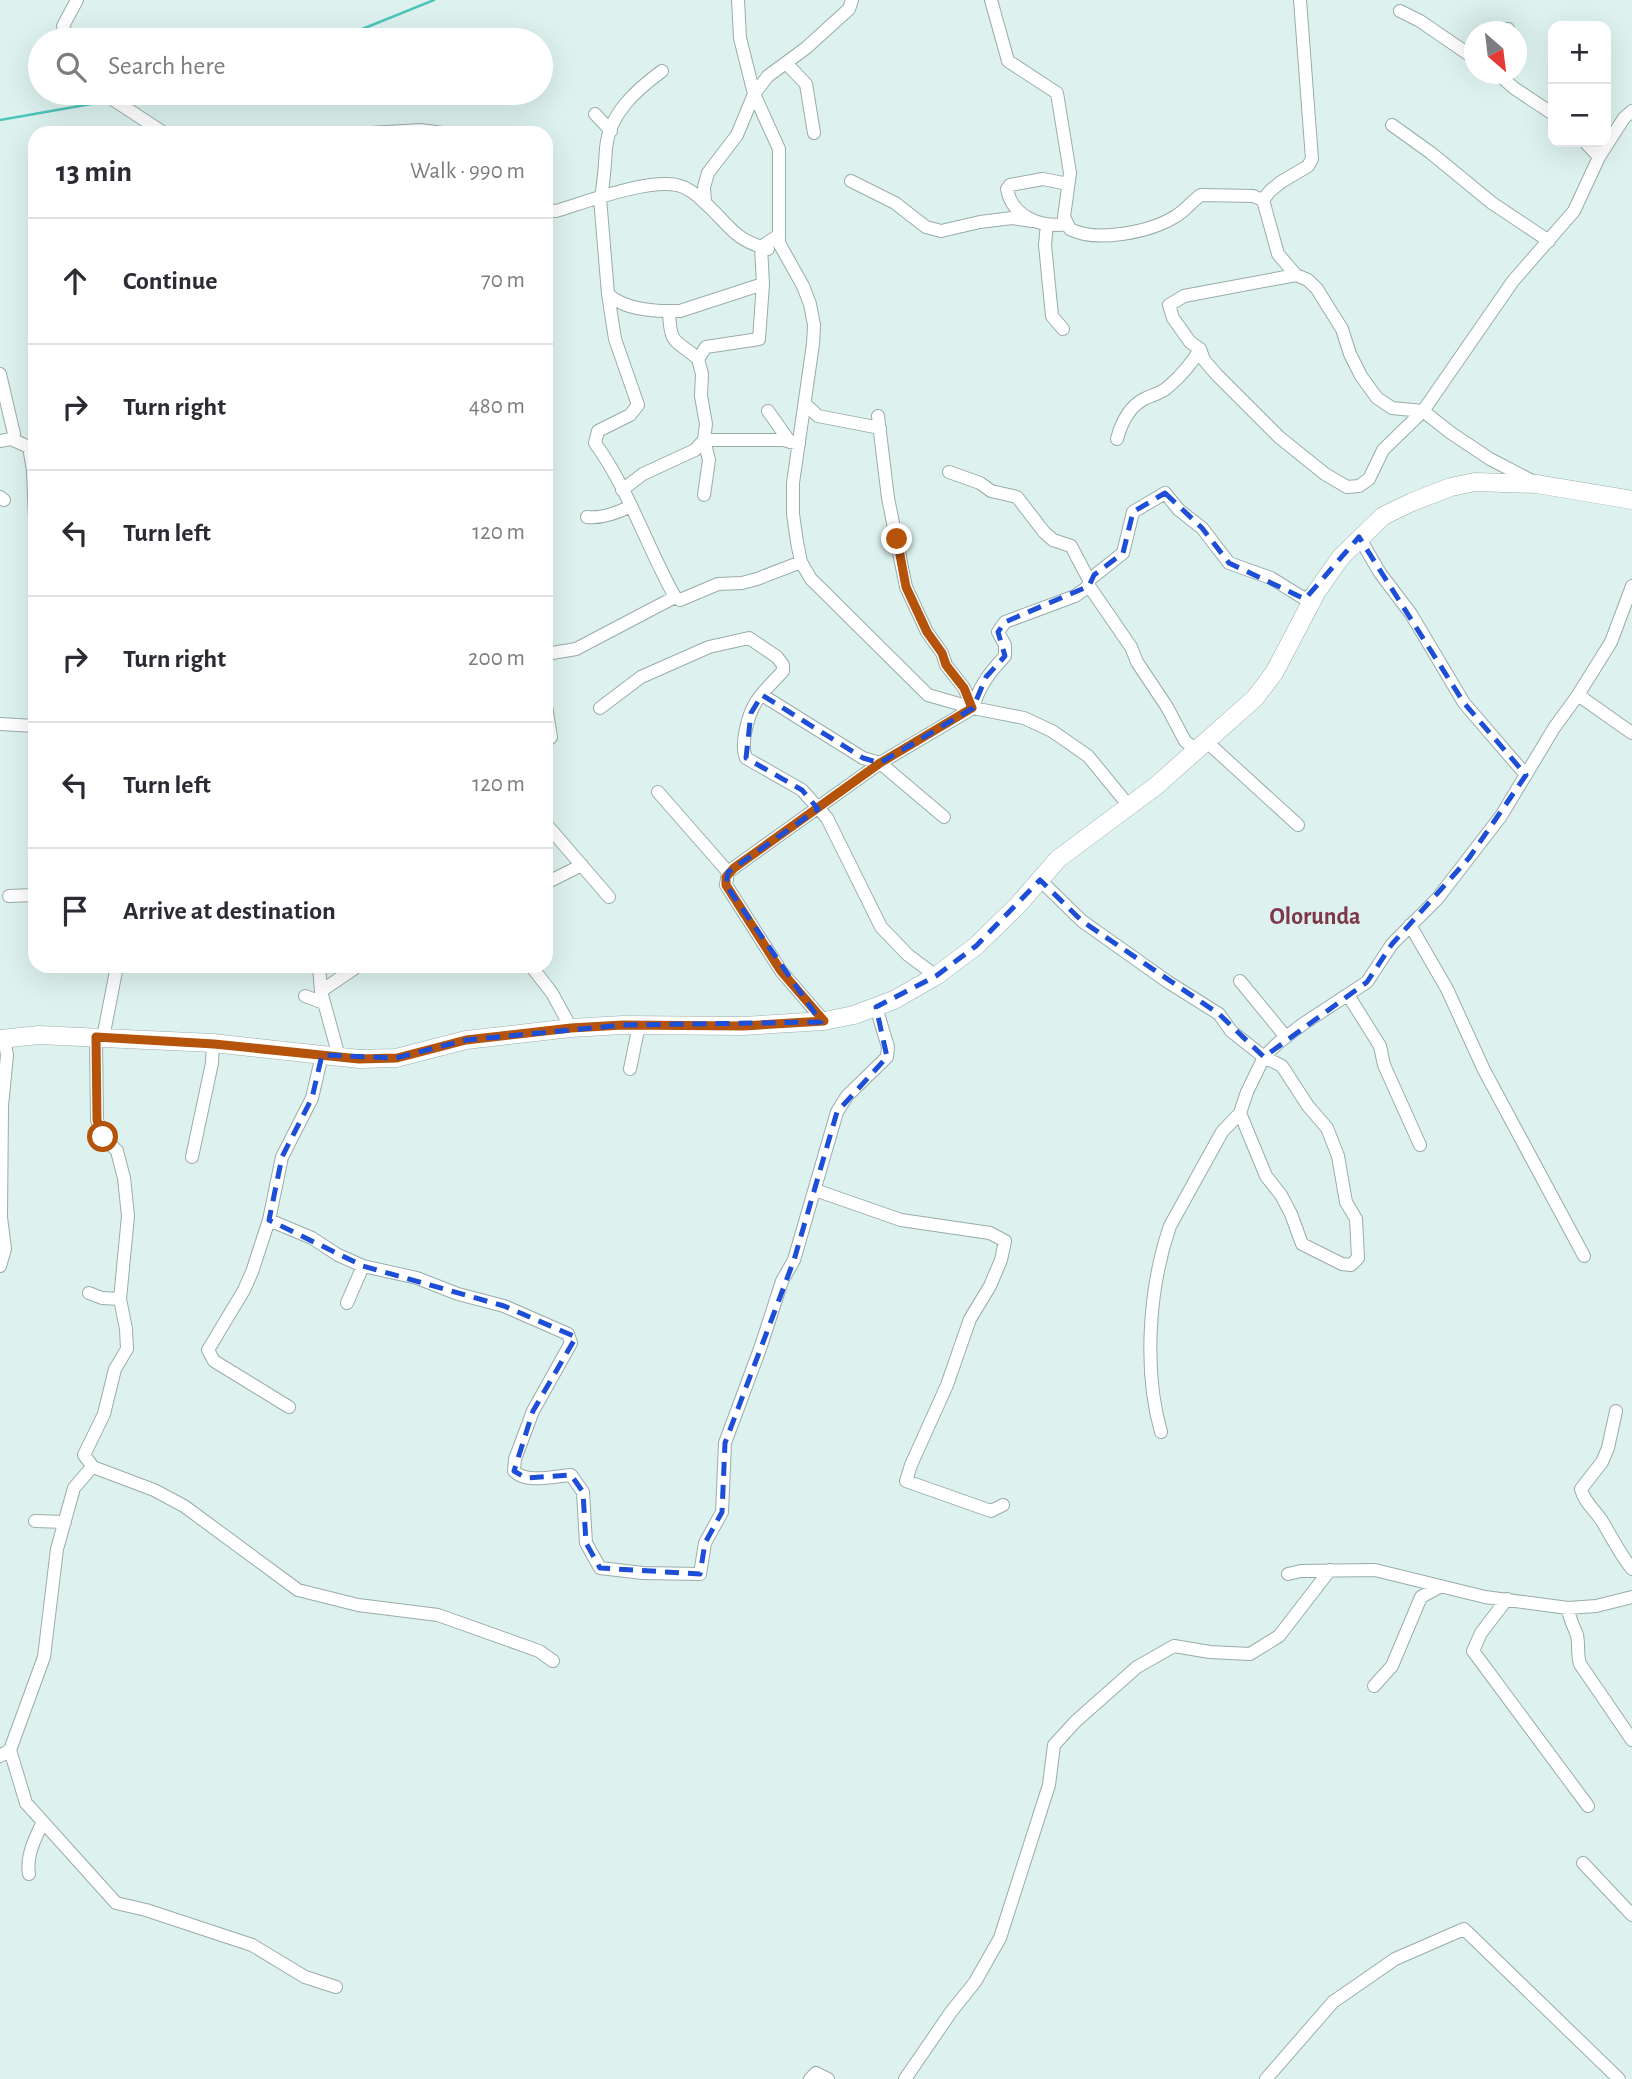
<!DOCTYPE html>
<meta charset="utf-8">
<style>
:root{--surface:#fff;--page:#f7f7f7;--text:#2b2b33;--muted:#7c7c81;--line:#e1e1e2}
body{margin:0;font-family:"Alegreya Sans",sans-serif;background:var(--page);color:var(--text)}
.controls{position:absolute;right:21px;top:21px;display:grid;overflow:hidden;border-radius:14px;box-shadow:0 7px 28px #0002}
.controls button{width:63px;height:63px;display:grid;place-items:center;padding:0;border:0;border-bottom:2px solid var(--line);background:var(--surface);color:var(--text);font:35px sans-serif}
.compass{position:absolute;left:1464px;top:21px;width:63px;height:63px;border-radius:50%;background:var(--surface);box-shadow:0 7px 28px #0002;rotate:152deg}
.stop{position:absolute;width:21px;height:21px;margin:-16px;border:5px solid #b45309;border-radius:50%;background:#fff}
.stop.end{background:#b45309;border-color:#fff;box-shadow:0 2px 7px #0008}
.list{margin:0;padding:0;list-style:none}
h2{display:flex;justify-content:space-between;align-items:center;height:91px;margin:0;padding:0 28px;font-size:30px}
h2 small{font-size:23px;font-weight:400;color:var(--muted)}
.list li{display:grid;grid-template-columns:46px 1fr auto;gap:21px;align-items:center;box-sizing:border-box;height:126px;padding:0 28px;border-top:2px solid var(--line)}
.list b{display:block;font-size:26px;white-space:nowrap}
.list em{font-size:23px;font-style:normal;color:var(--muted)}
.icon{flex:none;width:38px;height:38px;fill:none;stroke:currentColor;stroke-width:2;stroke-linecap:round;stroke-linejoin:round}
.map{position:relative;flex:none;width:1632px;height:2079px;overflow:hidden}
.search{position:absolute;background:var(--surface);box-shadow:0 7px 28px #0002;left:28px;top:28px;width:525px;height:77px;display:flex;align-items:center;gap:18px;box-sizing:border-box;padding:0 24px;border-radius:38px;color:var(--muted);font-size:26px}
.panel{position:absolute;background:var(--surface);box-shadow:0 7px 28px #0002;left:28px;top:126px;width:525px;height:847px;border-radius:21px}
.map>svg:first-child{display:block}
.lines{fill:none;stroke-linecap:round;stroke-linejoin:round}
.stream{stroke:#4dc5bb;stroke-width:2.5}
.street-casing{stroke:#99acaa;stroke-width:14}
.secondary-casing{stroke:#99acaa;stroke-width:19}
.street{stroke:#fff;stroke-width:12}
.secondary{stroke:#fff;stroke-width:18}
.route{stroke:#b45309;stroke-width:9}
.marked{fill:none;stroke:#1d4ed8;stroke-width:5;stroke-dasharray:14 9;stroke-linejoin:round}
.labels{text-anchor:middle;stroke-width:5;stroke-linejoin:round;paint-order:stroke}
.quarter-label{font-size:24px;font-weight:bold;fill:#7d3749;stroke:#ddf2ef}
</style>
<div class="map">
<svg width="1632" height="2079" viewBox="0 0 1632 2079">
<rect width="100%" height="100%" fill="#ddf2ef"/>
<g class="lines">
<path class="stream" d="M335 40 434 0
M122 99 153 93
M0 120 108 101"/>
<g class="street-casing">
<path id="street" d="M738 0 740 38 754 94 779 149V243L803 286 810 304 814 325 813 344 793 483V514L797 542 801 562 811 579 928 695 973 708 1024 718 1052 731 1088 756 1129 806
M991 0 1008 61 1057 93 1070 173 1064 217 1070 229C1096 243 1151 232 1176 216 1186 210 1192 201 1201 195L1253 196 1263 200
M1300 0 1312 159 1308 166 1281 182 1270 191 1263 200 1278 254 1296 275 1308 280 1317 289 1342 329 1350 354 1361 376 1377 398 1392 408 1423 411 1451 433 1490 459 1534 482
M1400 11 1420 21 1474 58
M1507 32 1508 29
M70 40 63 26 77 0
M786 63 806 84 814 133
M1498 74 1514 88 1553 114
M103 93 164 133
M595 114 611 131
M1392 125 1431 153 1492 203 1549 241
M370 133 421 130 442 133
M1585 142 1599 157
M851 181 895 203 926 227 941 231 980 222 1012 218 1032 221
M601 197C604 181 605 165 606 148 609 114 636 90 662 71
M600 198 608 294 615 339 638 405 630 415 598 431 595 443C629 490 647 547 675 597L680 600 718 584 742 583 757 579 801 562
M705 203 704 187 708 173 737 135 754 94 768 76 806 48 849 9 852 0
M546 210 556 211C586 202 646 179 677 185 686 187 697 195 704 202 730 225 732 239 768 249
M1047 224 1045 245 1052 316 1063 329
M1067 224C1041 228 1012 217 1007 189L1010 185 1043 179 1068 184
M1296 275 1184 296 1169 305 1173 318 1190 342 1200 349 1204 360 1217 375 1279 437 1325 474 1347 487 1359 486 1369 479 1383 450 1423 411 1513 281 1574 211 1599 157 1624 118 1632 111
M608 294C622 308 650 311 669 311
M698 359C677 339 670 348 669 311H680L763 284
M0 374 14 434 11 439 0 441
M805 404 818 416 880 428
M768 411 790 442
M878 416 888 498 906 587 927 632 942 653 946 665 964 688 973 708
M11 439 29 447 33 470 35 521
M1117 439C1121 424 1129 407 1144 399 1152 395 1162 393 1168 387 1181 376 1192 363 1200 349
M949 472 980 483 991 491 1017 497 1044 532 1053 540 1071 546 1089 580
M622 490 643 474 695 450 704 440 706 424 701 396 702 374 698 359 706 347 759 339 763 284 761 247 779 235
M704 495 709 460 704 440H783L799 444
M0 497 4 500
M587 517C602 519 617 513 631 506
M1359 537 1380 573 1411 614 1464 703 1526 775
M1089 586V580L1123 553 1133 512 1165 493 1179 510 1202 528 1229 563 1271 578 1305 599 1316 591
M546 654 576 649 675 597
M762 695 863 758 880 763 944 817
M1578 695 1632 733
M546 706 551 737 546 742
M600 708 641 677 709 647 749 638 777 657 783 665V671C774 681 763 691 756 702 748 715 740 744 746 758L802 790 827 818 881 927 908 955 936 976
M0 724 35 726
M1207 742 1298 825
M658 792 728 872
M546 824 609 897
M1040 880 1082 921 1168 982 1219 1014 1231 1031 1264 1057 1282 1066 1308 1106 1327 1128 1338 1156 1346 1202 1356 1219 1358 1258 1351 1265 1342 1264 1302 1244 1291 1214 1281 1195 1266 1176 1240 1113
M546 883 582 865
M9 896 35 895
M1410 925 1447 989 1484 1070 1584 1256
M319 966 321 991 339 1057
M531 966 552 993 571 1028
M1240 981 1286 1037
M321 991 358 966
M1348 995 1380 1046 1384 1065 1420 1145
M305 996 324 1003
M824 1021 781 971 726 885 728 872 880 763 973 708C979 686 990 672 1005 656V645L998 632 1005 622 1075 596 1089 586 1131 647 1137 662 1167 707 1185 741 1198 751
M96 1037 97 1120 103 1137 117 1151 124 1178 128 1216 120 1299 126 1329 127 1349 115 1369 104 1414 84 1455 93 1467 154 1490 184 1506 298 1590 358 1605 438 1615 539 1651 553 1661
M103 1038 117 966
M630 1069 639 1025
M192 1157 212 1063 213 1043
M815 1190 901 1220 990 1233 1005 1241 1001 1260 990 1286 970 1319 947 1385 911 1465 906 1481 991 1511 1003 1505
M269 1220 312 1238 338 1255 363 1266 417 1278 458 1294 504 1306 568 1334 571 1343 533 1411 515 1459 514 1471C526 1484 555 1476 571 1475L583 1492 586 1543 600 1568 643 1573 700 1574 705 1543 722 1512 725 1443 761 1346 782 1281 794 1260 837 1112 847 1096 887 1057 888 1047 876 1007
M0 1266 5 1249 1 1217 2 1106 7 1055 4 1038
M89 1293 102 1298 120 1299
M347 1303 363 1266
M289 1407 214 1361 208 1350 244 1290 252 1272 269 1220 282 1157 312 1098 322 1055
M1616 1411 1608 1448 1602 1462 1581 1489C1584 1502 1595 1510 1602 1521 1612 1538 1620 1554 1632 1569
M1161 1432C1143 1369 1149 1287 1170 1226L1222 1132 1240 1113 1247 1092 1264 1057 1278 1043 1303 1024 1367 982 1392 944 1437 899 1501 816 1554 728 1578 695 1611 642 1632 586
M35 1521 65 1522
M1288 1574 1301 1571 1375 1570 1485 1597 1568 1608 1596 1606 1632 1597
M1507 1599 1481 1633 1473 1651 1588 1806
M1568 1608C1569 1618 1573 1625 1577 1635 1579 1644 1577 1655 1580 1664L1632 1740
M1374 1686 1392 1666 1421 1597 1441 1586
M10 1750 44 1657 57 1549 74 1488 92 1467
M0 1756 10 1750 26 1803 116 1903 146 1910 252 1945 305 1977 336 1987
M1583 1863 1632 1915
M29 1874C26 1856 35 1838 43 1822
M810 2079 816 2073 828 2079
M905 2079 951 2012 975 1982 1000 1938 1049 1785 1054 1745 1076 1721 1137 1667 1174 1646 1210 1652 1250 1654 1279 1636 1330 1570
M1266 2079 1333 2002 1395 1959 1464 1929 1619 2079"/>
</g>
<g class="secondary-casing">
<path id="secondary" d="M0 1039 39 1035 103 1038 213 1043 359 1059 396 1058 466 1040 571 1028 623 1025 743 1026 824 1021 854 1015 894 1000 936 976 976 946 1017 906 1058 859 1156 786 1255 698 1274 673 1317 591 1341 557 1383 516 1412 502 1451 487 1475 482 1537 484 1632 500"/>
</g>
<use href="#street" class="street"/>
<use href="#secondary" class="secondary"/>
</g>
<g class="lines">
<path class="route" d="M103 1137 97 1120 96 1037 214 1044 359 1059 397 1058 466 1040 571 1028 623 1025 743 1026 824 1021 781 971 726 885V877L734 868 880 763 972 708 964 688 946 665 942 653 927 632 906 587 897 539"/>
</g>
<path class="marked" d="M1165 493 1202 528 1229 563 1305 599 1359 537 1464 703 1526 775 1469 858 1392 944 1367 982 1264 1057 1219 1014 1082 921 1040 880 976 946 936 976 876 1007 887 1057 837 1112 794 1260 725 1443 722 1512 705 1543 700 1574 600 1568 586 1543 583 1492 571 1475 526 1478 514 1471 533 1411 576 1337 504 1306 363 1266 269 1220 282 1157 312 1098 322 1055 396 1058 466 1040 623 1025 821 1022 726 885 728 872 818 809 802 790 746 758 751 713 762 695 863 758 880 763 973 708 986 677 1005 656 998 632 1005 622 1089 586 1094 575 1123 553 1133 512Z"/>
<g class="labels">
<g class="quarter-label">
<text x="1315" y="924">Olorunda</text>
</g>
</g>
</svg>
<div class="controls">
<button>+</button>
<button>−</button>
</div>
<svg class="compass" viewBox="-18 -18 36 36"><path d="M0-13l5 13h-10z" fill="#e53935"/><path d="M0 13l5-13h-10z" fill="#7c7c81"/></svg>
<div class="stop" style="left:103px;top:1137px"></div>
<div class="stop end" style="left:897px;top:539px"></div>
<div class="search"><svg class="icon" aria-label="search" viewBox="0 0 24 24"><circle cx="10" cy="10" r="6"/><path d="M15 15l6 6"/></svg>Search here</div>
<section class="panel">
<h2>13 min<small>Walk · 990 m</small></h2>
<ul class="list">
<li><svg class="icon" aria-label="ahead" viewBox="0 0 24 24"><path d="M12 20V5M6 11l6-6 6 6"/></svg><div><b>Continue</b></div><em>70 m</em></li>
<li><svg class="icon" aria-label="right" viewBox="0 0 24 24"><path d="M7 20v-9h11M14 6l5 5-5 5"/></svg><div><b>Turn right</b></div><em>480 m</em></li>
<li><svg class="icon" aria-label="left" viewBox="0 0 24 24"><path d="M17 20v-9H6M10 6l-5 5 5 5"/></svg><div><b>Turn left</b></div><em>120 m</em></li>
<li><svg class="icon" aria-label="right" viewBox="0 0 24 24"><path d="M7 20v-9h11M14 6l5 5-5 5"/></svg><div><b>Turn right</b></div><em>200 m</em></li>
<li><svg class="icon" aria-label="left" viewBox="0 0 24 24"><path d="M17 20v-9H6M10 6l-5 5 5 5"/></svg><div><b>Turn left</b></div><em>120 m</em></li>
<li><svg class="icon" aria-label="arrive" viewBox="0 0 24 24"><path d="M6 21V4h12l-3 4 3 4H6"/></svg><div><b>Arrive at destination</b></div></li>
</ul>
</section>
</div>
